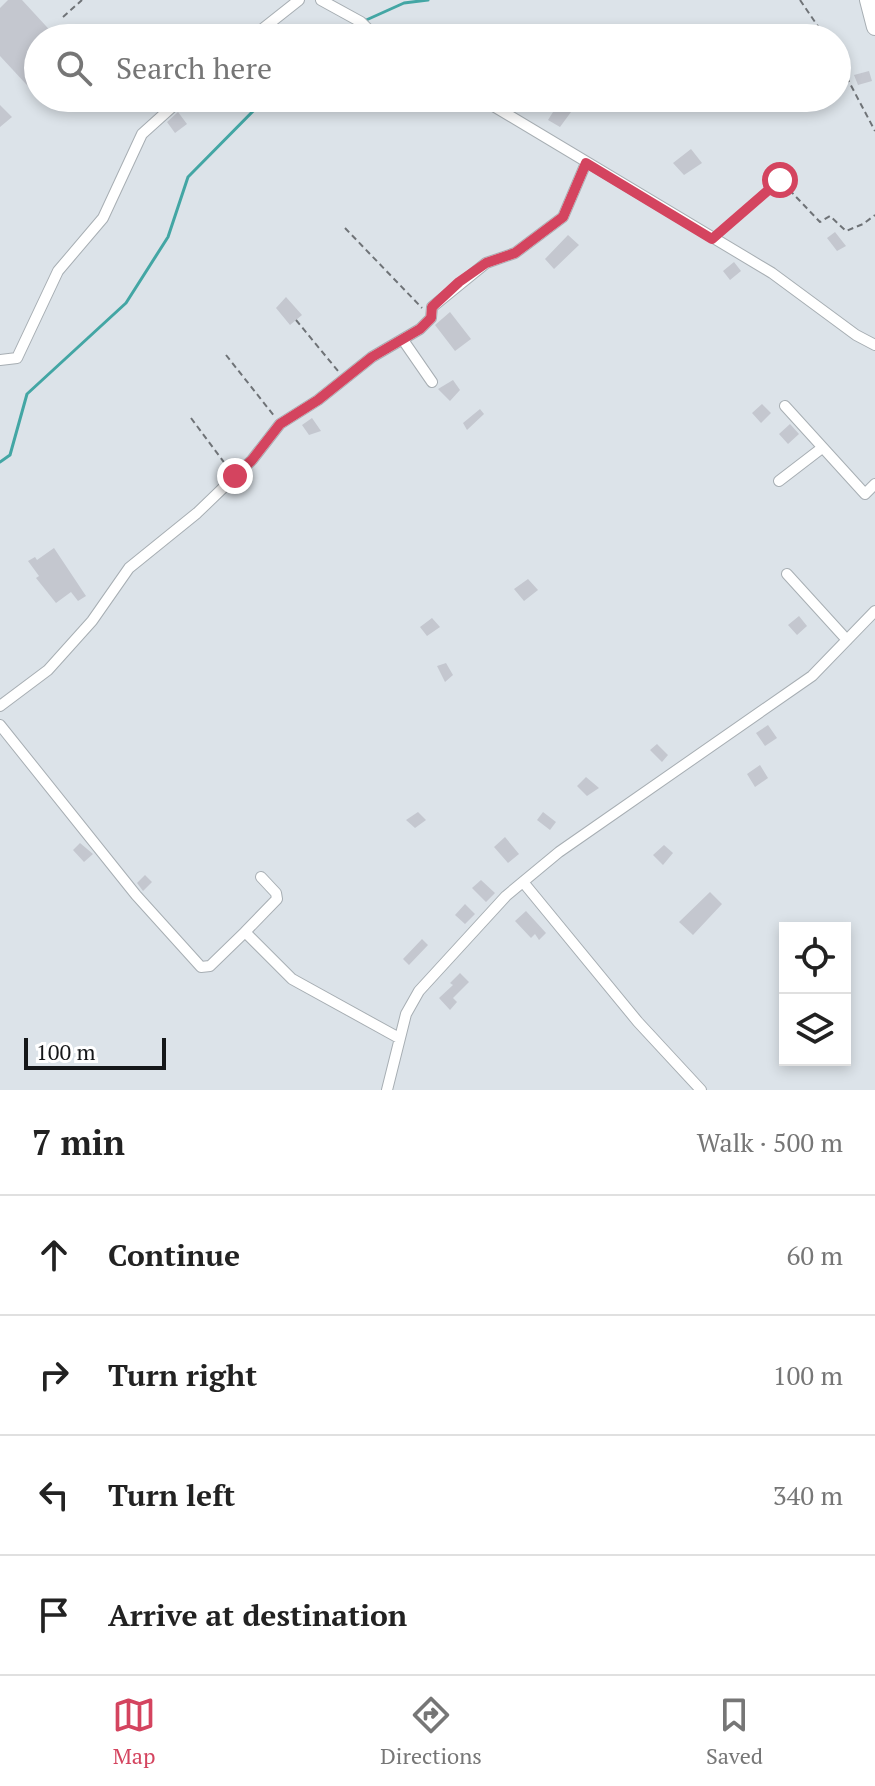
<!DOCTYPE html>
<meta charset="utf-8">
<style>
:root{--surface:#fff;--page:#f6f6f6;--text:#222;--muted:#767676;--line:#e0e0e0;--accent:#d4445f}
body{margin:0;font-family:"PT Serif",serif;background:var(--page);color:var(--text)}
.controls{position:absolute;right:24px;bottom:24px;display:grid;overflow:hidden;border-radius:0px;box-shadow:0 4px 12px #0003}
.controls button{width:72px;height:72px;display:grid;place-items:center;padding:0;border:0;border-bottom:2px solid var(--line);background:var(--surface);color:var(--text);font:40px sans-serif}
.scale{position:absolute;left:24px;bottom:20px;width:142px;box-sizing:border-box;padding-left:8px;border:4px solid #151719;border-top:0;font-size:22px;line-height:28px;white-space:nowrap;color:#151719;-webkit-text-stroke:6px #fff;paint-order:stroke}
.stop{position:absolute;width:24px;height:24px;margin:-18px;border:6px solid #d4445f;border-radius:50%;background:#fff}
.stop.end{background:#d4445f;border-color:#fff;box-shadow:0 2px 8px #0008}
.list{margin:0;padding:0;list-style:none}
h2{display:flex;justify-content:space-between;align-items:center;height:104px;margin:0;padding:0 32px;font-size:34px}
h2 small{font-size:26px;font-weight:400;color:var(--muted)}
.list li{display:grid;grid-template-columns:52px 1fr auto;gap:24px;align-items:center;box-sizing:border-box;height:120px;padding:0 32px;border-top:2px solid var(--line)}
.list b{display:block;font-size:30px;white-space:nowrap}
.list em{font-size:26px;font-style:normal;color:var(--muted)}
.icon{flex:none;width:44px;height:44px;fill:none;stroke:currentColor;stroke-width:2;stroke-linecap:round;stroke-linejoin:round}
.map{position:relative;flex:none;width:875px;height:1090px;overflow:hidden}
.search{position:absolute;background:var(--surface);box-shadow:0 4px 12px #0003;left:24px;right:24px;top:24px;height:88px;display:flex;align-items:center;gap:20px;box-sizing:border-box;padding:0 28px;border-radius:44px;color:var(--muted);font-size:30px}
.sheet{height:584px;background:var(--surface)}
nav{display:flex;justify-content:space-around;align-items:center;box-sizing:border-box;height:112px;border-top:2px solid var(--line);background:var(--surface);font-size:22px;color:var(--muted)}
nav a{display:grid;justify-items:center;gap:4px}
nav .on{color:var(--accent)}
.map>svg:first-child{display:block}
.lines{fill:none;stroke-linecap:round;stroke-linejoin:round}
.stream{stroke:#43a6a4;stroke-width:3}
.building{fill:#c4c7cf}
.street-casing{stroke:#a7aeb3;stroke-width:12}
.primary-casing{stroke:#a7aeb3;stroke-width:18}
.path{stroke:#6f7377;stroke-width:2;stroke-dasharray:6 4;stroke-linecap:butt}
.street{stroke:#fff;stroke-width:10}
.primary{stroke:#fff;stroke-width:16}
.route{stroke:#d4445f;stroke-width:10}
</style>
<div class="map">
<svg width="875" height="1090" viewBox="0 0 875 1090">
<rect width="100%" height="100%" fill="#dce3e9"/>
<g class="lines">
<path class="stream" d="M364 21 404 3 428 0
M336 38 357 25
M0 462 10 455 27 394 126 303 168 237 188 177 266 98"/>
</g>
<path class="building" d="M8 0H22L57 38H38V97L0 56V8Z
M869 71 872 81 858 85 854 75Z
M558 104 571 112 560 127 548 120Z
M0 105 12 117 0 127Z
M178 112 187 124 175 133 167 122Z
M691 149 702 163 684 175 673 163Z
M835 232 846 246 837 251 827 238Z
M568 235 579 245 554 269 545 259Z
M734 262 741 271 730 280 723 271Z
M286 297 302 315 290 325 276 308Z
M450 312 471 339 455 351 435 325Z
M453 380 460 390 450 401 438 389Z
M762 404 771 413 761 423 752 413Z
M480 409 484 414 467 430 463 423Z
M312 418 321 431 309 435 302 425Z
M790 424 799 434 788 444 779 434Z
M54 548 86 596 78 601 71 592 56 603 36 578 39 576 28 561 35 557 37 560Z
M528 579 538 590 524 601 514 589Z
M799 616 807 626 797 635 788 625Z
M432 618 440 627 427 636 420 627Z
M446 663 453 675 445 682 437 666Z
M768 725 777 738 765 746 756 733Z
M657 744 668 755 662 762 650 750Z
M760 765 768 778 755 787 747 774Z
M586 777 599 788 587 796 577 786Z
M418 812 426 820 415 828 406 820Z
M543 812 556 822 550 830 537 820Z
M505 837 519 854 508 863 494 847Z
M80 843 93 854 84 862 73 850Z
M664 845 673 853 663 865 653 855Z
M145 875 152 882 143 891 137 883Z
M481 880 495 893 486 902 472 888Z
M710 892 722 904 693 935 679 922Z
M465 904 475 914 465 924 455 915Z
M526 911 546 933 539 940 535 934 531 938 515 921Z
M422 939 428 945 409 965 403 959Z
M460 973 469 982 453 998 457 1002 450 1010 439 998 453 985 450 983Z"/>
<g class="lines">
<g class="street-casing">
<path id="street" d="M321 0 361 22 377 38
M251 38 299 0
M480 98 772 273 856 335 875 345
M403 340 432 382
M0 360 17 358 58 271 103 218 142 134 182 98
M785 406 865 494 875 484
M779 481 822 448
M787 574 847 640
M0 706 48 670 92 621 129 568 197 513 252 460 280 424 318 400 372 357 420 329 431 318 432 307 486 263 515 253 563 217 586 163
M0 725 136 895 201 967 210 966 245 932 292 979 399 1038
M523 882 638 1022 701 1090
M245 932 277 899 276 893 261 877
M387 1090 406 1014 419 991 506 896 559 852 812 676 875 611"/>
</g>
<g class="primary-casing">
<path id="primary" d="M868 0 875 27"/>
</g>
<path class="path" d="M800 0 826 38
M63 17 82 0
M837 59 875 131
M345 228 422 308
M722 230 780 180 820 222 830 216 846 231 863 224 875 215
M296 320 338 371
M226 355 275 417
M191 418 229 469"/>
<use href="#street" class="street"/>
<use href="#primary" class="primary"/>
</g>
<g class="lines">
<path class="route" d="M235 476 252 460 280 424 318 400 372 357 420 329 431 318 432 307 459 282 486 263 515 253 563 217 586 163 712 239 780 180"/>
</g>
</svg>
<div class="controls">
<button><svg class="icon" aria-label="locate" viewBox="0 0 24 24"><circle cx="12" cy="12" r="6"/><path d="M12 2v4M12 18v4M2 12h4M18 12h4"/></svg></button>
<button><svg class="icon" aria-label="layers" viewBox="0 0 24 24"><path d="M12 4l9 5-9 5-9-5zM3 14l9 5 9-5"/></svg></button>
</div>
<div class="scale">100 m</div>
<div class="stop" style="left:780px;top:180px"></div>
<div class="stop end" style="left:235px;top:476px"></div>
<div class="search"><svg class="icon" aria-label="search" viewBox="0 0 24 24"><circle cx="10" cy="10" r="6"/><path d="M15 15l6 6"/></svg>Search here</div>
</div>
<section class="sheet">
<h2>7 min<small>Walk · 500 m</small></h2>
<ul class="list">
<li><svg class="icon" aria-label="ahead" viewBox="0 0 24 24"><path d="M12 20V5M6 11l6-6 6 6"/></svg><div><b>Continue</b></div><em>60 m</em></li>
<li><svg class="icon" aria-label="right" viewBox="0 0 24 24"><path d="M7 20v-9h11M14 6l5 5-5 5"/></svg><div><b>Turn right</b></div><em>100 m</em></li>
<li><svg class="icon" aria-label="left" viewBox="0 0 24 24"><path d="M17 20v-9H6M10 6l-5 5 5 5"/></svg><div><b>Turn left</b></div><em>340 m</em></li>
<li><svg class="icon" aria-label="arrive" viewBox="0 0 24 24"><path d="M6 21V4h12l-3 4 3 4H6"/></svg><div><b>Arrive at destination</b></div></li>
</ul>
</section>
<nav>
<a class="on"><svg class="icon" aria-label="map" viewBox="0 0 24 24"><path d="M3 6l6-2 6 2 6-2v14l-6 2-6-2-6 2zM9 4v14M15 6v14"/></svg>Map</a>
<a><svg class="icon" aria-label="directions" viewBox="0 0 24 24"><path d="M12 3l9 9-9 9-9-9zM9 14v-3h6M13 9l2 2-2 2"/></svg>Directions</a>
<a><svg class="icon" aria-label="saved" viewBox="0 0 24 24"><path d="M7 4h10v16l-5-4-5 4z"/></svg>Saved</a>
</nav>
